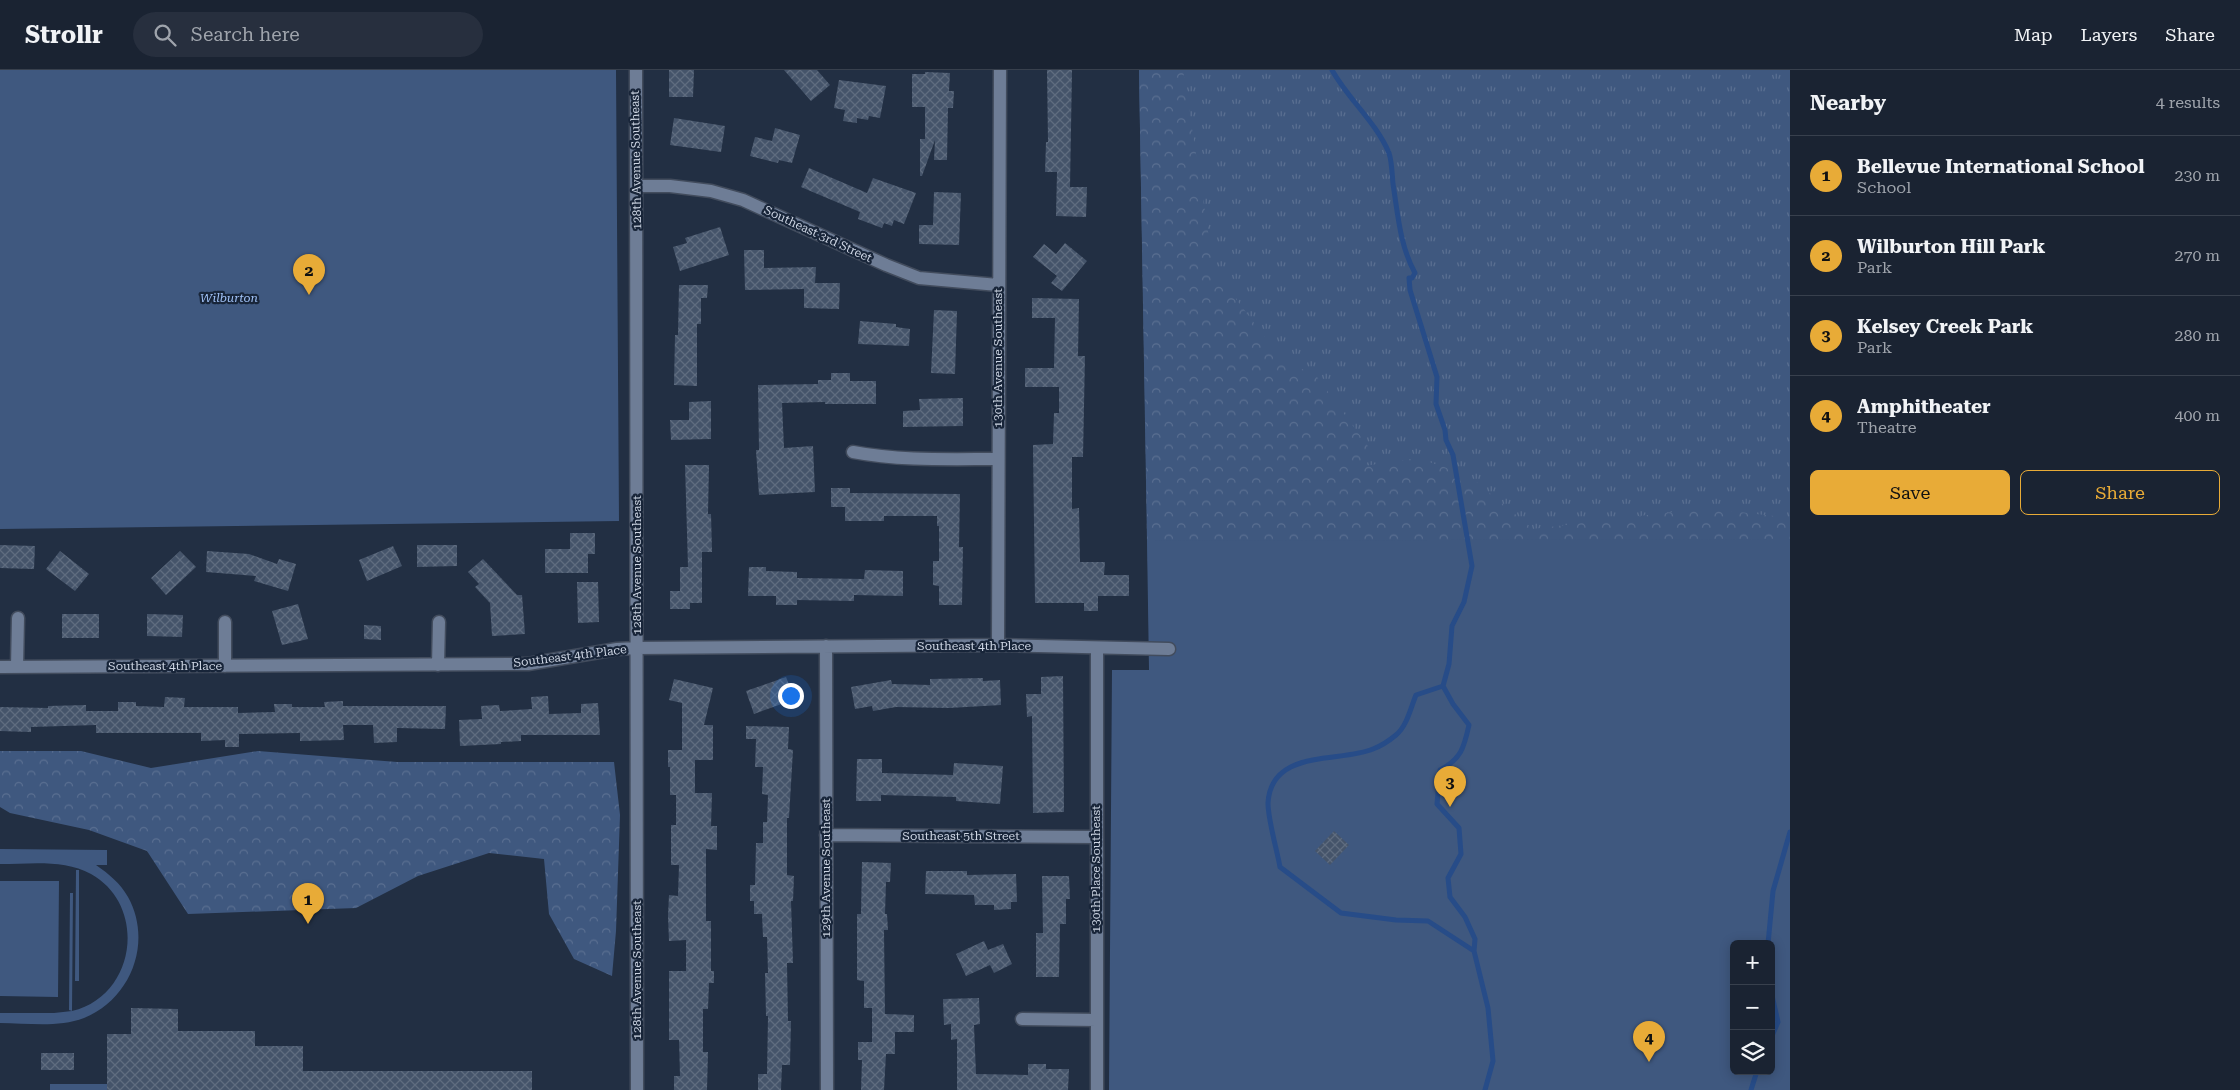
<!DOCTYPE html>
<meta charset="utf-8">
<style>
:root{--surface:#1a2332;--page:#272f3e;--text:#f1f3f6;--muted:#9fa4ac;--line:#38404d;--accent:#e8ab37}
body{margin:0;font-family:"Roboto Serif",serif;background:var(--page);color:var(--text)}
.controls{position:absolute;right:15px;bottom:15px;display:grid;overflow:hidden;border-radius:8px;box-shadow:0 2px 12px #0003}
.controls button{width:45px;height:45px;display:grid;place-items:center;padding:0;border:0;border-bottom:1px solid var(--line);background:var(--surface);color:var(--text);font:25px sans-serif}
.you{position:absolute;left:790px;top:625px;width:18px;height:18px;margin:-12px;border:4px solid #fff;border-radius:50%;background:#1a73e8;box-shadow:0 0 0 8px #1a73e833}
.badge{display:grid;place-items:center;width:32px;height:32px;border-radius:50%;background:var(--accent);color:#111;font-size:16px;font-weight:700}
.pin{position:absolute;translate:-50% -41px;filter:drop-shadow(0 1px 2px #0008)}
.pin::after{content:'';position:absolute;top:26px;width:18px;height:15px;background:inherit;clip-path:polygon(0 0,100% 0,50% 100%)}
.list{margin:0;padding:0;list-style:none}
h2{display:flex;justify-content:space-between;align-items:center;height:65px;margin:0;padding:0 20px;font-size:21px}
h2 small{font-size:16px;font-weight:400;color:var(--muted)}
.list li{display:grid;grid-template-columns:32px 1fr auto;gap:15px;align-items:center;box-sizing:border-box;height:80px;padding:0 20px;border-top:1px solid var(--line)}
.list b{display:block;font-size:19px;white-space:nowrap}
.list p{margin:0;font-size:16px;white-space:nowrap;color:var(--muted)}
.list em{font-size:16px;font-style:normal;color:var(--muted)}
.actions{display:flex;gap:10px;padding:15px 20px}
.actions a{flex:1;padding:11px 0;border:1px solid var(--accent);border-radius:8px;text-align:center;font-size:18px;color:var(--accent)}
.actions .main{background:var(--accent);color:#111}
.icon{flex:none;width:28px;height:28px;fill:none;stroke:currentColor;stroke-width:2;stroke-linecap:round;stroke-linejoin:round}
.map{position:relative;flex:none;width:1790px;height:1020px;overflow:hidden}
header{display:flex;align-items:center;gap:30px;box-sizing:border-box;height:70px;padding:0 25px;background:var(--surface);border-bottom:1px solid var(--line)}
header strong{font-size:24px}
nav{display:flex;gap:28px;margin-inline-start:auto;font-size:18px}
.search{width:350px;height:45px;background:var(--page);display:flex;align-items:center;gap:12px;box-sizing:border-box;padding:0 18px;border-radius:28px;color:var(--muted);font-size:19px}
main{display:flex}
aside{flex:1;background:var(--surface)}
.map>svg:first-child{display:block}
.grass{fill:url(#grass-tufts)}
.forest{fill:url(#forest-crowns)}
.park{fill:#3f587f;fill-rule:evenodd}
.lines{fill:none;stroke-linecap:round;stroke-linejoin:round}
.stream{stroke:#274c88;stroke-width:5}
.building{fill:url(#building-cross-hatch)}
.street-casing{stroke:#424c5d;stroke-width:15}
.street{stroke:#6e7d96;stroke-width:12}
.labels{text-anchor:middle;stroke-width:4.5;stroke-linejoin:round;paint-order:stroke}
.street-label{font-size:12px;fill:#ced6e4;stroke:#182539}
.park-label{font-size:12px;font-style:italic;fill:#a1c2f7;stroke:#182539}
</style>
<header>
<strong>Strollr</strong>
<div class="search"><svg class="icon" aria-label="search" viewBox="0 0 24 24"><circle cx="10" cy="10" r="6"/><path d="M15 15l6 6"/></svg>Search here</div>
<nav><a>Map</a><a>Layers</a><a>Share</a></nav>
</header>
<main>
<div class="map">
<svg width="1790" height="1020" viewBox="0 0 1790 1020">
<defs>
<pattern id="grass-tufts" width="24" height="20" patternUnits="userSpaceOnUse" patternTransform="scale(1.25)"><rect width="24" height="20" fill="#3f587f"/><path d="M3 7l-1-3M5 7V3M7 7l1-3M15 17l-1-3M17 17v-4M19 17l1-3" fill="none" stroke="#5a6f91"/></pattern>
<pattern id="forest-crowns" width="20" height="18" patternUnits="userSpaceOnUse" patternTransform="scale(1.25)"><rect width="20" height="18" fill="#3f587f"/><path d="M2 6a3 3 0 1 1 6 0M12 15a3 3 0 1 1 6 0" fill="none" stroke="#5a6f91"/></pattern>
<pattern id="building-cross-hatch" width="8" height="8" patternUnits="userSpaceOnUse" patternTransform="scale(1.25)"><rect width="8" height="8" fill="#45546a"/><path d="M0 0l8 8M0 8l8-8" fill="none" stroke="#5f6c7f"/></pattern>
</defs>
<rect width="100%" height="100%" fill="#222f43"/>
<path class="grass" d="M1139 0H1790V469L1147 471Z"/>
<path class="forest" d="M1139 0H1183L1214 200 1280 287 1317 307 1370 379 1364 396 1417 388 1468 405 1533 459 1705 438 1790 448V666L1149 558Z
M0 681H81L151 698 258 681 397 692H614L620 745 616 861 612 906 574 889 549 844 544 789 489 783 418 806 356 838 188 844 147 781 89 760 10 743 0 737Z"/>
<path class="park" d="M0 0H616L619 451 0 459Z
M1790 469V1020H1109L1112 600H1149L1147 471ZM1734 874H1771V1001H1734Z
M0 779 107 780V795H96C109 804 120 813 128 827 153 872 131 929 84 948 58 958 27 953 0 953V943H54L72 941 69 940 70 823H73L72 941C136 926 148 836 91 804 64 789 30 794 0 794Z
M76 800H79V911H75Z
M0 811H59L58 927 0 926Z
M50 1014H107V1020H50Z"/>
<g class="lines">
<path class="stream" d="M1332 0C1348 29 1376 52 1389 83 1392 92 1392 104 1393 114 1398 145 1400 176 1415 203L1412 208H1409L1410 220 1437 307 1436 334 1445 360 1446 370 1453 385 1472 496 1464 532 1452 556 1449 594 1443 616 1453 634 1469 655C1464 678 1461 689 1440 700L1437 734 1459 758 1461 784 1448 808 1450 827 1465 847 1475 869 1474 881 1488 938 1493 991 1485 1020
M1443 616 1416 625C1411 637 1407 656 1396 665 1390 670 1381 676 1373 679 1341 693 1271 678 1268 733 1268 750 1277 780 1280 797L1341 843 1396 850 1428 851 1474 881
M1768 874 1773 821 1790 762
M1771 921 1778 952 1771 968
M1751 1020 1757 1001"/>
</g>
<path class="building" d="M669 0H694L693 27H669Z
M784 0H817L830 15 811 31Z
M1047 0H1072L1070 117H1087L1086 147 1056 146 1057 102H1045L1046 72H1048Z
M925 2 950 3 949 21H954L953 38H948L947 90H934L935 70 922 106H920V69H925V37H912V4H925Z
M839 10 886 16 880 48 869 46 868 50 857 48V53L843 51 845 40 834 38Z
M674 48 725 56 721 82 670 75Z
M775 58 800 65 792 93 779 90 778 93 750 86 755 67 772 71Z
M809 98 867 123 873 108 916 123 904 154 894 150 892 156 884 153 882 158 858 149 860 142 801 117Z
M934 122 961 123 959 175 919 174V155H933Z
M720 157 729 185 680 201 673 177 687 173 685 168Z
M1065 173 1087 191 1062 221 1051 213 1057 206 1033 187 1044 174 1056 184Z
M744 180H764V198L816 197 815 213H840L839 239 804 238V219L745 220Z
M679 215H708L707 228H701V254H697V316L674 315 675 265H678Z
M1032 228 1079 229 1078 286H1085L1083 387H1072V439L1079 438 1080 492H1105L1104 505H1129V526H1098V541H1084V533H1035L1033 375 1053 374 1054 343H1059V317H1025V298H1054L1055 248H1032Z
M934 240 957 241 955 304 931 303Z
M860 251 896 254V257L910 259 909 276 858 274Z
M831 303H850V311H876V334H825V332L782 333 784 378 813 376 815 422 759 425 756 380H759L758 315 818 314V310H831Z
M963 328V356L903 357V341L920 340 919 329Z
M711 331V369L671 370 670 350H689V332Z
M685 395H709L708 444H711L712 482H702V533H690V539H670V521H680V497H688Z
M831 418H850V423L960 424 959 477H963L962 535H939V516L933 515V491H939V456H937V446H884V451H845V437H831Z
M570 463H595V484H588V503H545V479H570Z
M0 475 35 476 34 499 0 498Z
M417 475H457V496L417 497Z
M393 476 402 496 367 511 359 490Z
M60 481 89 504 75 521 46 499Z
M180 481 196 497 166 525 151 508Z
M207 481 249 484 277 494 279 489 296 494 288 521 254 511 256 506 206 502Z
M483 489 517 525H522L525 564 492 566 490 533 475 517 479 514 468 502Z
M749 497H766V501L797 502V508L864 509 865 500 903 501V526L854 525V531L797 530V535H776V526H748Z
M577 512H598L599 552 578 553Z
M298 534 308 569 282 575 272 541Z
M62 544H99V568H62Z
M147 544 183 545 182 567 147 566Z
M364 555 381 556V570L364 569Z
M1063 606 1064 742 1033 743 1032 646 1027 647 1026 624H1041V607Z
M786 607 792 622 785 624 787 632 754 644 746 621Z
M983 608V611L1000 610 1001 635 949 638 896 637 873 641 872 636 855 639 851 617 891 610 892 614 930 615V609Z
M674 609 713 618 704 655H713V690H695V723H712L711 756H717V780L706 779V851H711V901H714V913H709L708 939H703V982H708L707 1020H674V1006H680L679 970H669V901H686V870L669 871 668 846 669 825 678 826 679 795H671V755H676V725H670V697H668V680H682V633L669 630Z
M548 626 549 644 581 643V634L598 633 600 665H521V671L501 672V674L460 676 459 650 482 649 481 636 499 635 500 641 532 639 531 627Z
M165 627 185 628 184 637H238V643L275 642 274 634H292V637H325L324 632 343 631V636H446L445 659 397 658V672L374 673 373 655H343L344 670 300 671V663L239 664V677H225V670L201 671V663H96V655L31 657V662L0 661V637L48 638V636L86 635V641H118V632H136V636L164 637Z
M746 656 789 657 788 679 793 680 789 748H787V805L794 806 793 831H791L793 893H787L788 951H791L790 995H782L781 1020H758V1004H767L768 946H766L765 903H768L767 867H763L762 844H754V831H750V815H755L756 773H763V752H767L768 725 762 724 763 697H755L756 669H746Z
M857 689H882V703L953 705 954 693 1003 696 1000 734 956 731V727L881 725V731H856Z
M1334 761 1349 775 1330 795 1315 781Z
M862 792 891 793 890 812H886L885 844H887L888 860H884L885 944 914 945V962H895V984H886L884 1020H861L862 990H858V972H872V938H864V911L857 910V844H861Z
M926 801H967V805L1016 804 1017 832H1011V839L994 840V835H975L974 825 925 824Z
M1042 806H1069L1070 829H1066V854H1060L1059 907H1036V863H1043Z
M984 871 988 880 1003 874 1012 894 994 903 990 895 966 906 956 884Z
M979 928 980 954 974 955 976 1004 1028 1005V994H1046V999H1069L1068 1020H957V969L951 970V954L944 955 943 929Z
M131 938 178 939V961H255V976H303V1001H532V1020H107V964H131Z
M41 983H74V1000H41Z"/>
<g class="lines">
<g class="street-casing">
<path id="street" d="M636 0 637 1020
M637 116H670L711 121 743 130 886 195 919 208 998 215
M853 382C900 391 949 389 998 389
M225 552V596
M998 575 1000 0
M826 576 827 1020
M438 595 439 552
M0 597 528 594 617 579 636 578 998 575 1169 579
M17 597 18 548
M826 765 1096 767
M1022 949 1097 950
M1097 1020V578"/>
</g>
<use href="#street" class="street"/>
</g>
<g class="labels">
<g class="street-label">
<text transform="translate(636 90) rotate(-91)" y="4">128th Avenue Southeast</text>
<text transform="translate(818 164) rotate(25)" y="4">Southeast 3rd Street</text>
<text transform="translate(998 288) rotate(-90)" y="4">130th Avenue Southeast</text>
<text transform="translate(637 495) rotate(-90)" y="4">128th Avenue Southeast</text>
<text x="974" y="580">Southeast 4th Place</text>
<text transform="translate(570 586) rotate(-7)" y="4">Southeast 4th Place</text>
<text x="165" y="600">Southeast 4th Place</text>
<text x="961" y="770">Southeast 5th Street</text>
<text transform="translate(826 798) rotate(-90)" y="4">129th Avenue Southeast</text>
<text transform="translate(1096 799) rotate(-90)" y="4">130th Place Southeast</text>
<text transform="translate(637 900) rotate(-90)" y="4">128th Avenue Southeast</text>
</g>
<g class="park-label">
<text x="229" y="232">Wilburton</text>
</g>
</g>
</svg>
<div class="controls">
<button>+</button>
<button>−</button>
<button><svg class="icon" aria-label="layers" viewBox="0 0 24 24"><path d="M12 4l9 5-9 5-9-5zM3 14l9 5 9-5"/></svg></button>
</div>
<div class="you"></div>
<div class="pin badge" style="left:308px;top:854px">1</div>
<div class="pin badge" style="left:309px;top:225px">2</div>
<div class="pin badge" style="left:1450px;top:737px">3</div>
<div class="pin badge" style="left:1649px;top:992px">4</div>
</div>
<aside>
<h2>Nearby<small>4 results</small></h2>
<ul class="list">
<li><span class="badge">1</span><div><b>Bellevue International School</b><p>School</p></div><em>230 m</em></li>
<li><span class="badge">2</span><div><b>Wilburton Hill Park</b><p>Park</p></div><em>270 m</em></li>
<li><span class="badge">3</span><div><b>Kelsey Creek Park</b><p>Park</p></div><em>280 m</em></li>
<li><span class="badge">4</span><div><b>Amphitheater</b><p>Theatre</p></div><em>400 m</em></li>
</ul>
<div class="actions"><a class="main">Save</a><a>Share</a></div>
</aside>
</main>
